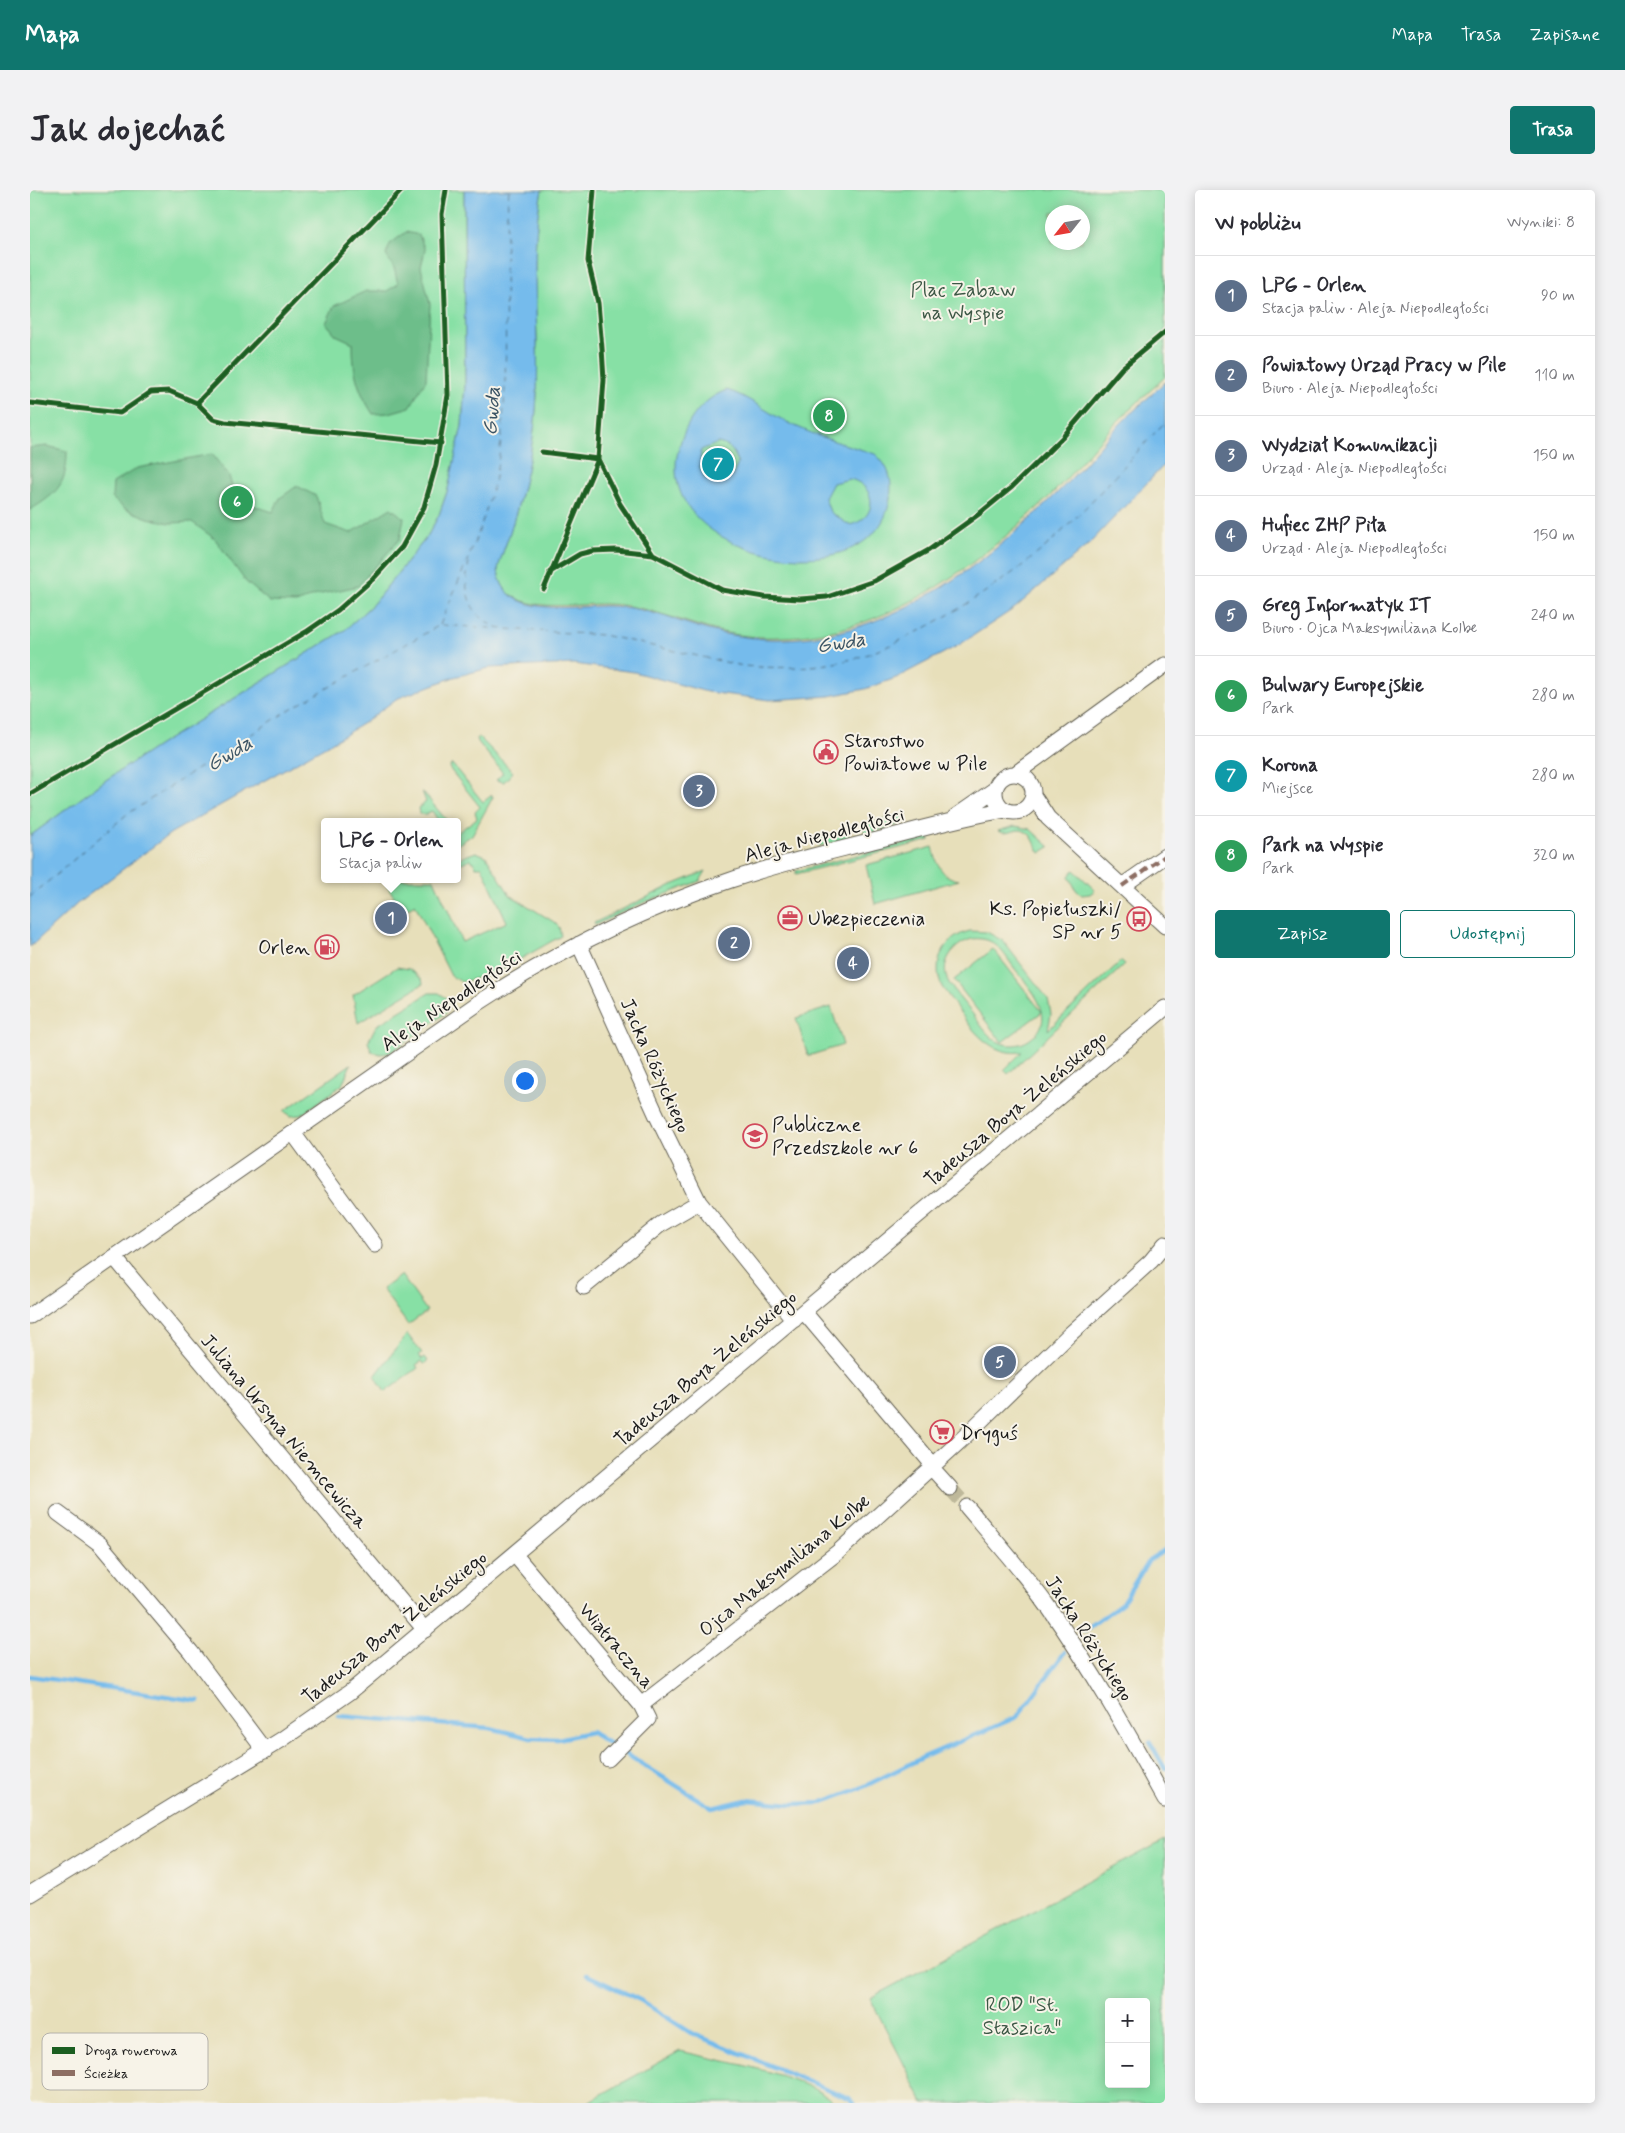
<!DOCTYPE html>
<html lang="pl">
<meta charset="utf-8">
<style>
:root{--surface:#fff;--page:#f2f2f3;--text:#2b2b33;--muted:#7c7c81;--line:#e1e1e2;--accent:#0f766e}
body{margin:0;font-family:Mynerve,sans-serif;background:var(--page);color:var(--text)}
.controls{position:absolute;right:15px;bottom:15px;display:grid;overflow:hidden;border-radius:5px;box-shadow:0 2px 12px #0003}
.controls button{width:45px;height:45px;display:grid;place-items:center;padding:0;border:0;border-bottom:1px solid var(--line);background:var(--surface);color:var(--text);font:25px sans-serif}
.compass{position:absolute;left:1015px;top:15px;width:45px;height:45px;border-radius:50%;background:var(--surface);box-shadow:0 2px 12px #0003;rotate:239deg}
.you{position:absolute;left:494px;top:890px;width:18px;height:18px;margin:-12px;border:4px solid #fff;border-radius:50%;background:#1a73e8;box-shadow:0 0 0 8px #1a73e833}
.badge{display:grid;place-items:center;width:32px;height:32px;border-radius:50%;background:var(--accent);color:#fff;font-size:16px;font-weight:700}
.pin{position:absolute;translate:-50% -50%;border:2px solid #fff;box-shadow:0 1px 5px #0006}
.popup{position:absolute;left:291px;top:628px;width:140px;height:65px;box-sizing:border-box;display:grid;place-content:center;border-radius:5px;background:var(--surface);filter:drop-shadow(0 1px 4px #0005);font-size:16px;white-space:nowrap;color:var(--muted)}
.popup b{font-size:19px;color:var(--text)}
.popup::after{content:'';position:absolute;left:50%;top:100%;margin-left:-10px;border:10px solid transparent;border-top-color:var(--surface)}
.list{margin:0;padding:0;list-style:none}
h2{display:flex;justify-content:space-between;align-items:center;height:65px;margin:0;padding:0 20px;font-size:21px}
h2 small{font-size:16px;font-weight:400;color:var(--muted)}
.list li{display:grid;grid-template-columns:32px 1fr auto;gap:15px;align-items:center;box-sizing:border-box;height:80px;padding:0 20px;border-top:1px solid var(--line)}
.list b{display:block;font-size:19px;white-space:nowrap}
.list p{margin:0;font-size:16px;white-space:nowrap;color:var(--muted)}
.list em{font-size:16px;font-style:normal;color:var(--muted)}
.actions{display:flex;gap:10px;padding:15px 20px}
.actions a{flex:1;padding:11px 0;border:1px solid var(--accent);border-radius:5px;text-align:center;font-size:18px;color:var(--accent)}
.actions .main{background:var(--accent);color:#fff}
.map{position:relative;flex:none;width:1135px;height:1913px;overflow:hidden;border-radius:5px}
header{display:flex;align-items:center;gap:30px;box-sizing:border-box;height:70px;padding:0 25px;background:var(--accent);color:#fff}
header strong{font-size:24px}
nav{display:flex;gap:28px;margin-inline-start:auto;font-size:18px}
.intro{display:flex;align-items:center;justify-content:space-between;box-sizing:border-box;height:120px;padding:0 30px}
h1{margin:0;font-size:35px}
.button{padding:12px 22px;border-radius:5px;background:var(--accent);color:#fff;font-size:18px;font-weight:700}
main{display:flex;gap:30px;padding:0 30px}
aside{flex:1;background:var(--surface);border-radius:5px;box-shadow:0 2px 12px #0003}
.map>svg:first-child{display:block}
.green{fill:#87e0a5;stroke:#527e60;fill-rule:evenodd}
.forest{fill:#6dbe8a;stroke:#446d53}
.water{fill:#75bbec;stroke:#486c84;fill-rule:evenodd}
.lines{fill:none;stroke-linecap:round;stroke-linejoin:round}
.stream{stroke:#75bbec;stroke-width:4.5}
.ferry{stroke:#3b5465;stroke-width:1;stroke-dasharray:6 5;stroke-linecap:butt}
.minor-tunnel{stroke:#beb89a;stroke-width:15;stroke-dasharray:15 8;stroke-linecap:butt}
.minor-casing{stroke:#636053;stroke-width:17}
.minor{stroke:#fff;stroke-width:15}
.quiet{stroke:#8d6e63;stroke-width:4;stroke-dasharray:8 4;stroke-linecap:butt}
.cycleway-casing{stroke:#f7f3e8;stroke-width:8}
.cycleway{stroke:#1b5e20;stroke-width:5}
.labels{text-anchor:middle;stroke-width:4;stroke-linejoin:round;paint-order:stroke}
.park-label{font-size:20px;fill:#3c5745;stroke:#f7f3e8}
.poi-label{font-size:20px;fill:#1c1c1c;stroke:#f7f3e8;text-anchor:start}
.street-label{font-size:20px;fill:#1c1c1c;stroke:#f7f3e8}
.water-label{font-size:21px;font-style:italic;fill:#3b5465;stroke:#f7f3e8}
.key{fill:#f7f3e8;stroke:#b5b2ab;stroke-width:1}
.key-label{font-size:14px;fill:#1c1c1c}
</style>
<header>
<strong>Mapa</strong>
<nav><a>Mapa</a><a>Trasa</a><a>Zapisane</a></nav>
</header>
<div class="intro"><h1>Jak dojechać</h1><a class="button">Trasa</a></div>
<main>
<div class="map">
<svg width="1135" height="1913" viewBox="0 0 1135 1913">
<rect width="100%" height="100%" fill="#f7f3e8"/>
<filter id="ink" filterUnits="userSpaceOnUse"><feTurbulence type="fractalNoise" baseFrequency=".02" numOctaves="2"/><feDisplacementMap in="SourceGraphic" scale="10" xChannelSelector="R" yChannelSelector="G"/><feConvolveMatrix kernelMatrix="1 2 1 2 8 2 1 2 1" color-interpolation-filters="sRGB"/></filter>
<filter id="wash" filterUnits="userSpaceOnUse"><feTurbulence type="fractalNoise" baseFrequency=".0096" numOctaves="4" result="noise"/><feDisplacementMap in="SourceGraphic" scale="20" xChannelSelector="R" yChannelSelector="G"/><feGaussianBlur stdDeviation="1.12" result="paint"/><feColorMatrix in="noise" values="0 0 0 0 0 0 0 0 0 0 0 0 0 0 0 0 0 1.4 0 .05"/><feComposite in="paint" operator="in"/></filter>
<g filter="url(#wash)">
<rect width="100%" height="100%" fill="#e7dfba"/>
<path class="green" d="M0 0H434L435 195 432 236 418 299 409 325 397 347 343 414 315 440 129 555 76 590 0 646Z
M512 0H1135V187C1119 202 1102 217 1086 233 1064 256 1045 281 1023 303 950 374 857 446 751 447 732 448 711 446 692 442 652 433 615 414 574 414 539 414 471 427 468 379 471 365 477 353 481 339 493 301 503 260 506 220 512 146 497 73 512 0ZM1022 22H1052V52H1022Z
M449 547 483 582 474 592 466 590 473 583 448 552 447 548Z
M422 574 453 612 462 605 463 607 442 645 427 655V643L447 628 445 622 450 617 419 578Z
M392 601 418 632H409L402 621 394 625 389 623 388 618 396 612Z
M877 623 872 634 835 644 833 635Z
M985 636 1000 639 1020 657 1010 663C1006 658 1005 651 1001 646 987 632 981 648 968 641Z
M817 640 819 648 789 656 787 648Z
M898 647 901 650 766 684V681Z
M903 657C907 673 910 687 929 690L845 714 836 675Z
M446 662 456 666 480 705 524 732 529 737 531 746 466 783 432 792 421 786 385 714 373 721 353 689H404L432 752 477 732 452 677H446L441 669 427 675V669Z
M1044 680 1065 700 1060 704 1052 705 1046 700 1039 686Z
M676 681 670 691 608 715 565 735 564 733 642 695Z
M940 741 957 742 973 751 1018 809 1021 824 1018 840 1091 771 1094 775 978 884 974 880 992 862C953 868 933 824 912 797 901 773 914 747 940 741ZM942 749C949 748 957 749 963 753 972 759 979 771 985 779 1001 799 1030 829 999 850 990 856 977 857 967 851 957 846 949 832 942 823 934 813 925 803 919 793 908 774 923 754 942 749Z
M963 759 1012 822 972 852 924 790Z
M367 777 379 779 392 789 393 794 328 833 323 805Z
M399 803H409L418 809 419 817 416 823 360 863 351 864 342 862 338 852 346 836Z
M801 817 813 855 778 866 766 828Z
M321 874 312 895 271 925 261 926 254 921Z
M371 1085 397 1121 378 1135 352 1099Z
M377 1144 392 1163 389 1165 392 1169 395 1167 398 1171 394 1174 392 1171 386 1175 388 1178 355 1202 345 1186Z
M1135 1650V1913H894L840 1808ZM1079 1812H1116V1894H1079Z
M650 1861C695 1872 771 1883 805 1913H556Z"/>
<path class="forest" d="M376 42 389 45 395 60 391 77 400 114 396 190 380 217 359 223 343 224C327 199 323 182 323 153L306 145 296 133 304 116 336 101H357L368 94 364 78 356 65 360 54Z
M17 256 37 261C37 294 28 303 0 320V258Z
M182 264 199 286 206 310 243 322 250 308 267 296 286 306 295 334 321 343 361 318 374 328 370 349 328 396 287 405 266 413 240 412 216 392 185 349 162 332 140 333 118 328 95 319 82 308 83 293 107 278Z"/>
<path class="water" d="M434 0H512C497 73 512 146 506 220 503 260 493 301 481 339 477 353 471 365 468 379 472 429 542 416 577 416 619 416 655 436 695 444 714 447 735 450 754 449 860 447 953 376 1025 305 1048 283 1067 258 1089 235 1104 220 1120 206 1135 192V274L1059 354 985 418 929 455 866 488 835 499 800 506 740 510 677 502 604 482 544 474 459 478 424 487 366 509 337 531 301 553 141 643 48 713 0 757V646L76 590 129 555 315 440 343 414 397 347 409 325 418 299 432 236 435 195Z
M697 200C719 207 735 221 755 231 784 246 814 254 845 264 859 276 863 290 860 308 847 411 629 371 647 266 653 236 669 210 697 200ZM688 253C702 256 704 262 708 274L701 288 686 293 675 288 670 277 671 260ZM820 289C848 296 848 330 819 335L800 322 795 308 803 293Z"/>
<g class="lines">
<path class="stream" d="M1055 1440 1092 1413 1119 1370 1135 1360
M0 1486 169 1511
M309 1526 460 1538 501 1548 528 1549 561 1542 682 1618 716 1610 762 1614 790 1613 831 1598 896 1566 987 1527 1035 1462
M1120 1552 1135 1579
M557 1785 612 1811 661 1843 819 1908 824 1913"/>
<path class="ferry" d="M439 372C432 402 439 425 468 438
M410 435C433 379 460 326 469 266 482 178 470 88 479 0
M0 707 96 625 262 518 410 435 573 445 713 476C750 479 793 478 829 467 887 449 979 391 1023 350 1062 313 1098 271 1135 232"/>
</g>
</g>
<g filter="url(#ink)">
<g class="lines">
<path class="minor-tunnel" d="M920 1298 937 1317"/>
<g class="minor-casing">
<path id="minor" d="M965 603a19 19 0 1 1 38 0a19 19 0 1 1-38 0Z
M985 584 1135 475
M1003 605 1018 628 1135 736
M925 627 964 600
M1092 696 1135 666
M549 754 626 924 669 1012 764 1130
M263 943 345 1055
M84 1067 395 1440
M554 1097 631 1034 669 1012
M774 1122 903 1275
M0 1126 447 814C526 762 611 720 701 690 747 674 796 663 843 651 887 640 931 627 975 620
M901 1277 920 1298
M937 1317C965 1350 994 1383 1019 1418 1062 1479 1099 1545 1135 1610
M28 1323 70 1354 161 1462 235 1561
M485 1365 611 1515 618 1529 578 1569
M611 1515 808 1362 929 1252 1039 1145 1121 1071 1135 1054
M0 1704 251 1550 320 1502 1135 818"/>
</g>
<use href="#minor" class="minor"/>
<path class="quiet" d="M1092 696 1135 666"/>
<g class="cycleway-casing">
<path id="cycleway" d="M0 213 90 223 121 202 139 201 167 213 372 0
M167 213 183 229 195 232 411 253
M512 262 568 269 590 314 623 364
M520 382 550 364 562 361 586 360 623 364 692 400 734 407 770 409 797 407 844 391 899 360 949 324 982 297 1032 248 1092 178 1135 142
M514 399 568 269 574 190 572 158 568 113 558 71 564 0
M0 604 276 442 308 420 343 389 372 357 394 317 406 275 418 205 412 24 416 0"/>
</g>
<use href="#cycleway" class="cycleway"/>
</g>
</g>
<defs>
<g id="civic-ring" transform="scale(1.25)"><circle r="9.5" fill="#f7f3e8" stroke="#d1495b" stroke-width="1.5"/><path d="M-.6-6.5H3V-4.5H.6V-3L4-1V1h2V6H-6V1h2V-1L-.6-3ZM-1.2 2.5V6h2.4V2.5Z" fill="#d1495b"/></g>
<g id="office-ring" transform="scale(1.25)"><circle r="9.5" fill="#f7f3e8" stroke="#d1495b" stroke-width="1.5"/><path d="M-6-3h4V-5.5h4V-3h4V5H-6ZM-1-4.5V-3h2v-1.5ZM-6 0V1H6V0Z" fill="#d1495b"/></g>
<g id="bus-ring" transform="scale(1.25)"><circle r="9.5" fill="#f7f3e8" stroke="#d1495b" stroke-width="1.5"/><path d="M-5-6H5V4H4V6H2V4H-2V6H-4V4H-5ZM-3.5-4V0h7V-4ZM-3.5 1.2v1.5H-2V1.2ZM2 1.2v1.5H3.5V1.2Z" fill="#d1495b"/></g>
<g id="fuel-ring" transform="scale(1.25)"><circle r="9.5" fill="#f7f3e8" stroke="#d1495b" stroke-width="1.5"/><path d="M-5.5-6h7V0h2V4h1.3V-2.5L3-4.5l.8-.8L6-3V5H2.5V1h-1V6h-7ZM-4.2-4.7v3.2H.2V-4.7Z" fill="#d1495b"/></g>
<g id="school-ring" transform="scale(1.25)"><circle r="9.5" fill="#f7f3e8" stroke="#d1495b" stroke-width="1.5"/><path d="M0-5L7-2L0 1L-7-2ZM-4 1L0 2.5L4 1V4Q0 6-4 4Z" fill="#d1495b"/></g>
<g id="supermarket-ring" transform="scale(1.25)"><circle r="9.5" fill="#f7f3e8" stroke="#d1495b" stroke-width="1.5"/><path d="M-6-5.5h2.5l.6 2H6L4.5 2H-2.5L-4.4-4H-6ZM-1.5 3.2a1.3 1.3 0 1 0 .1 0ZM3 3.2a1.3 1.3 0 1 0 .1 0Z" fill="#d1495b"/></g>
</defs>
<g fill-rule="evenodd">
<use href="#civic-ring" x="796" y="562"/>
<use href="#office-ring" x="760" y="728"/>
<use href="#bus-ring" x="1109" y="729"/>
<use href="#fuel-ring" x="297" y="757"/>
<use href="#school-ring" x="725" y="946"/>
<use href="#supermarket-ring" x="912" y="1242"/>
</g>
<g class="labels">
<g class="park-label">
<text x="933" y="106">Plac Zabaw<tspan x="933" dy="23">na Wyspie</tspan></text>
<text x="992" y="1821">ROD "St.<tspan x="992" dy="23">Staszica"</tspan></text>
</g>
<g class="poi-label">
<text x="814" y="557">Starostwo<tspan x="814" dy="23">Powiatowe w Pile</tspan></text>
<text x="1092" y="725" text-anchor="end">Ks. Popiełuszki/<tspan x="1092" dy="23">SP nr 5</tspan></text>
<text x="778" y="735">Ubezpieczenia</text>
<text x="280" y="764" text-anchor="end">Orlen</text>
<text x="742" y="941">Publiczne<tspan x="742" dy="23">Przedszkole nr 6</tspan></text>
<text x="930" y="1249">Dryguś</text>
</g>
<g class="street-label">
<text transform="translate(794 644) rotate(-15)" y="7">Aleja Niepodległości</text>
<text transform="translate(421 810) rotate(-34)" y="7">Aleja Niepodległości</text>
<text transform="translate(626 875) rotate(66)" y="7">Jacka Różyckiego</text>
<text transform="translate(985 918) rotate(-40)" y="7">Tadeusza Boya Żeleńskiego</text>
<text transform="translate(675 1178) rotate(-40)" y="7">Tadeusza Boya Żeleńskiego</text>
<text transform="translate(255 1241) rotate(50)" y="7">Juliana Ursyna Niemcewicza</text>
<text transform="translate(754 1375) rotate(-39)" y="7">Ojca Maksymiliana Kolbe</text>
<text transform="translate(364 1437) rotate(-39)" y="7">Tadeusza Boya Żeleńskiego</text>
<text transform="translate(1060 1448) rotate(57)" y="7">Jacka Różyckiego</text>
<text transform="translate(587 1455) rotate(50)" y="7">Wiatraczna</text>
</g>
<g class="water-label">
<text transform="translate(461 221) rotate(-86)" y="7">Gwda</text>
<text transform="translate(811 452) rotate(-9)" y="7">Gwda</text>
<text transform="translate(199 563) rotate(-31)" y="7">Gwda</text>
</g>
</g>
<rect x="12" y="1843" width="166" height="57" rx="8" class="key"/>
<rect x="22" y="1857" width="23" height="7" fill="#1b5e20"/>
<rect x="22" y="1880" width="23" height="6" fill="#8d6e63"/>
<g class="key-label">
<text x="54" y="1865">Droga rowerowa</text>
<text x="54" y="1888">Ścieżka</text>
</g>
</svg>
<div class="controls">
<button>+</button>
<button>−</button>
</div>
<svg class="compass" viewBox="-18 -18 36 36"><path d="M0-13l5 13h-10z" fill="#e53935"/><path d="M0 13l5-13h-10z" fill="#7c7c81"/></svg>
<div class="you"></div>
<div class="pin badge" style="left:361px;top:728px;background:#5c6f8a">1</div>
<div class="popup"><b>LPG - Orlen</b>Stacja paliw</div>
<div class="pin badge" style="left:704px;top:753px;background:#5c6f8a">2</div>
<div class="pin badge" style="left:669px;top:601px;background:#5c6f8a">3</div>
<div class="pin badge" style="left:823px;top:773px;background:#5c6f8a">4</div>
<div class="pin badge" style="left:970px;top:1172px;background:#5c6f8a">5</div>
<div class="pin badge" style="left:207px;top:312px;background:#2e9e5b">6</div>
<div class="pin badge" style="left:688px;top:274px;background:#0f9aa8">7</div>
<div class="pin badge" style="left:799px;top:226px;background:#2e9e5b">8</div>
</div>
<aside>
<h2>W pobliżu<small>Wyniki: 8</small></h2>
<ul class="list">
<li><span class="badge" style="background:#5c6f8a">1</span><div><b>LPG - Orlen</b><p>Stacja paliw · Aleja Niepodległości</p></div><em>90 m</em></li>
<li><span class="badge" style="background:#5c6f8a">2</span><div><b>Powiatowy Urząd Pracy w Pile</b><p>Biuro · Aleja Niepodległości</p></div><em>110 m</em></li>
<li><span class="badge" style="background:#5c6f8a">3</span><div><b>Wydział Komunikacji</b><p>Urząd · Aleja Niepodległości</p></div><em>150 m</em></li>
<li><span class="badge" style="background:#5c6f8a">4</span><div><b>Hufiec ZHP Piła</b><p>Urząd · Aleja Niepodległości</p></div><em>150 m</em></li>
<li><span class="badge" style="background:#5c6f8a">5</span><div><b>Greg Informatyk IT</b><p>Biuro · Ojca Maksymiliana Kolbe</p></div><em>240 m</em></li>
<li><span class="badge" style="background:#2e9e5b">6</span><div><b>Bulwary Europejskie</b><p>Park</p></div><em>280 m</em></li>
<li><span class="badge" style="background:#0f9aa8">7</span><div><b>Korona</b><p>Miejsce</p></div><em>280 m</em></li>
<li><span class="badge" style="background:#2e9e5b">8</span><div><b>Park na Wyspie</b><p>Park</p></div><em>320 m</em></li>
</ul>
<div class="actions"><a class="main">Zapisz</a><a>Udostępnij</a></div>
</aside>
</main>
